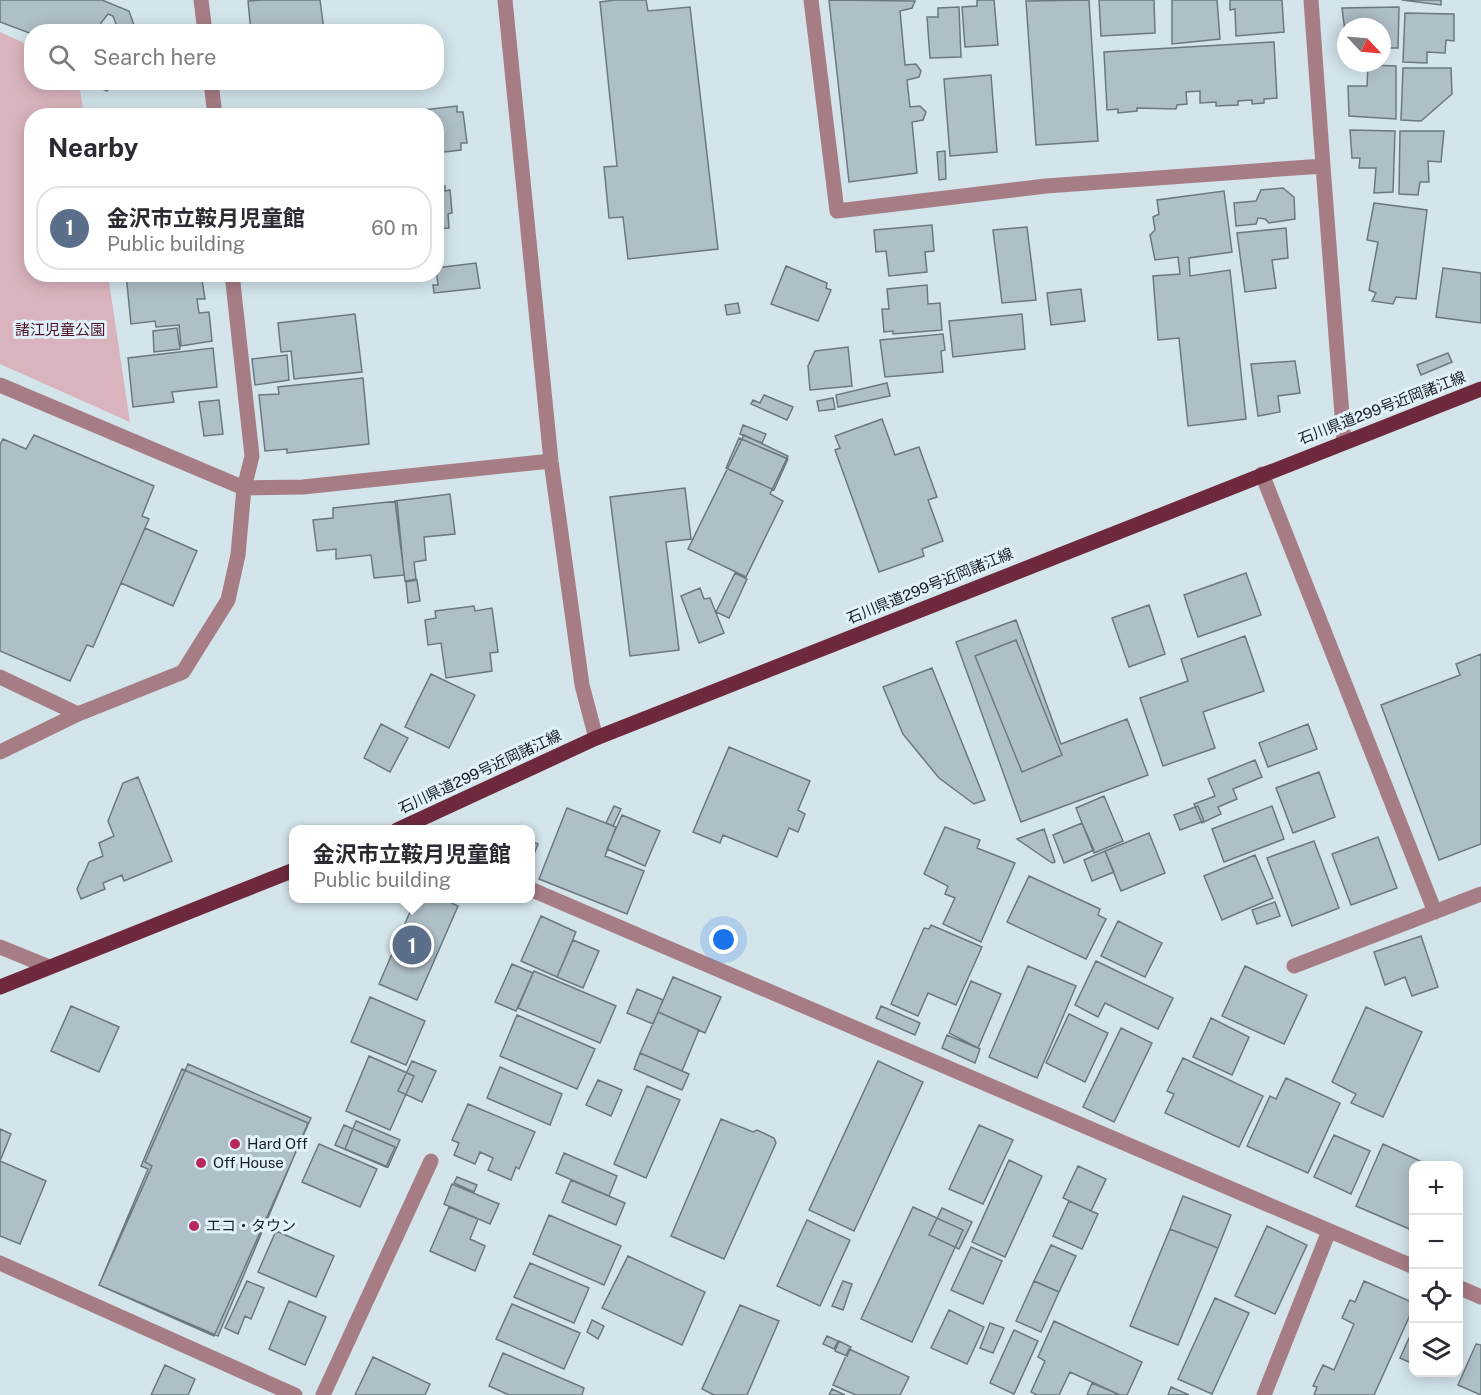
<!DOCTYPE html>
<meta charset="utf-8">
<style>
:root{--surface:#fff;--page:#f7f7f7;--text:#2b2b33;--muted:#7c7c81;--line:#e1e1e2;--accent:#b7295b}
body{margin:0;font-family:"Public Sans","Noto Sans JP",sans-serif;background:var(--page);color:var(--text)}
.controls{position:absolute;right:18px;bottom:18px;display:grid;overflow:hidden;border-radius:12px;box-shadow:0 3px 15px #0003}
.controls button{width:54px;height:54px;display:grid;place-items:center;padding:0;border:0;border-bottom:2px solid var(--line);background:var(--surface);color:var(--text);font:30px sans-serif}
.compass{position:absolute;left:1337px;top:18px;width:54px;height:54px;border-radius:50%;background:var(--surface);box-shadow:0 3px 15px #0003;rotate:116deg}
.you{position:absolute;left:724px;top:940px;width:21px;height:21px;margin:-15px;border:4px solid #fff;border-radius:50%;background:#1a73e8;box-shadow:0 0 0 9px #1a73e833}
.badge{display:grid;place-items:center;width:39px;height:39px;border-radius:50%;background:var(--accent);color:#fff;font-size:20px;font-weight:700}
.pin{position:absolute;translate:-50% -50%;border:3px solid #fff;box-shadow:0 2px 6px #0006}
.popup{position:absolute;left:289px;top:825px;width:246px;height:78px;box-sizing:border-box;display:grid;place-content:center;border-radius:12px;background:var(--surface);filter:drop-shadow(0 2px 4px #0005);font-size:20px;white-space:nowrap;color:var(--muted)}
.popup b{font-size:22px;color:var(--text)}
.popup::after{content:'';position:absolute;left:50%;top:100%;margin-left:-12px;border:12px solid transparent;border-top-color:var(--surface)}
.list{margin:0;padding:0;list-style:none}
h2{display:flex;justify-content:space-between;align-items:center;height:78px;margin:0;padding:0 24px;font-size:26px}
h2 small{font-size:20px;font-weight:400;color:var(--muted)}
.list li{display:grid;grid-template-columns:39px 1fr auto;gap:18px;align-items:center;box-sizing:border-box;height:84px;margin:0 12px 12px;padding:0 12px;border:2px solid var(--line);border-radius:24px}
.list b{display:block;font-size:22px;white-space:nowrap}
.list p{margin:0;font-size:20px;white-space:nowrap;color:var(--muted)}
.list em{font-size:20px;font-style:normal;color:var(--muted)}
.icon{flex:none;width:33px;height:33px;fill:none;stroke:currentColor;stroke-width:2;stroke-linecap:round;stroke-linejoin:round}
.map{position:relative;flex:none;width:1481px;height:1395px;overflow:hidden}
.search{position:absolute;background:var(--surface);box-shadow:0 3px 15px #0003;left:24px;top:24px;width:420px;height:66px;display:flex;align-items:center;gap:15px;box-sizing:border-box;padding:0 21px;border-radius:24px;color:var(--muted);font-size:22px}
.panel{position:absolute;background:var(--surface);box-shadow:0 3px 15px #0003;left:24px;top:108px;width:420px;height:174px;border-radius:24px}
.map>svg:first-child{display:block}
.green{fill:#dab4bc}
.building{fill:#afbfc7;stroke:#6a7980;stroke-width:1.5}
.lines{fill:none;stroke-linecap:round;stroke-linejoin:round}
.minor{stroke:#a77d85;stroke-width:15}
.major{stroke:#6f293d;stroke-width:15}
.poi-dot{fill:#b7295b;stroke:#e0f1f9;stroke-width:2}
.labels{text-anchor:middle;stroke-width:6;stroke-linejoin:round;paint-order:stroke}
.park-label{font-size:15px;fill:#4e1326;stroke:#e0f1f9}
.street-label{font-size:15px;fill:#171d20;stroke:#e0f1f9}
.poi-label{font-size:15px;fill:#171d20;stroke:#e0f1f9;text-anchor:start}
</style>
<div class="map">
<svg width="1481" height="1395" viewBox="0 0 1481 1395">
<rect width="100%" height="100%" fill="#d3e4eb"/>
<path class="green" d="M0 32 31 46 32 82 79 83 84 115 32 116V274L108 275 130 422 0 364Z"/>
<path class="building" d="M0 0H102L129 11 135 28 134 32H119L113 16 108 14 101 23 103 32H32V34L0 22Z
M261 0H320L324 31 251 32 248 1Z
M615 0H646L648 11 690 7 718 249 628 259 623 217 609 218 604 167 617 166 600 2Z
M829 0 915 1 912 8 900 11 905 65 916 64 921 71 919 77 907 80 910 107 920 106 926 112 923 120 912 122 917 173 849 182Z
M977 0H994L998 45 965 47 962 7 977 6Z
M1089 0 1098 141 1036 145 1026 1Z
M1099 0H1154L1155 33 1101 36Z
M1172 0H1217L1220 39 1172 44Z
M1230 0H1282L1284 32 1236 36 1235 9 1230 10Z
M1402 0H1441V5Z
M959 7 961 57 930 58 927 17H938V8Z
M1399 7 1398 48H1382V27H1346V39L1342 8Z
M1405 13 1454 14V41L1446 40 1445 53 1427 52V63L1403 62Z
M1274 42 1277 98 1264 99V103L1252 104V100L1238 101V105L1216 106V102L1200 103V91L1186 92 1187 104 1177 105 1176 109 1137 108V111L1118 113V109L1107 110 1104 52Z
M1368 65 1396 66V119L1349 116 1348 86H1367Z
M1403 68H1451L1452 94 1421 121 1401 120Z
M991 75 997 152 950 156 944 79Z
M87 82H112L107 91Z
M457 106V112H463L467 143H461V150L436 153V116H370Z
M1350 130 1395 131 1393 192 1374 193 1376 168H1359L1360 158H1352Z
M1400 131H1444L1441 162 1428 161 1429 182H1420L1418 195 1399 194Z
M945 151 946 179 939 180 937 152Z
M445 186V191L450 190 452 213 448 214 449 228 436 229V187Z
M1283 188 1294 197 1295 219 1269 223 1265 219 1258 218 1256 224 1236 226 1234 203 1256 201 1261 190Z
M1224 191 1232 252 1189 258 1190 276 1230 270 1246 419 1188 426 1179 338 1158 340 1153 276 1180 274 1178 257 1155 260 1150 235 1155 230 1153 217 1159 214 1157 200Z
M1374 203 1427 210 1416 299 1396 297 1393 304 1372 301 1376 293 1369 290 1378 242 1367 240Z
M932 225 934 251 925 252 927 272 889 276 886 251 876 252 874 230Z
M1027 227 1036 300 1002 303 993 230Z
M1286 228 1288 258 1272 260 1276 288 1245 292 1237 233Z
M476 263 480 288 434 293 433 285H438L436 268Z
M786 266 827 283 826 288 831 290 818 321 771 304Z
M1443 268 1481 273V323L1436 317Z
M126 274H201L205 299H197L199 313 209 312 212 341 181 346 179 325 156 327 155 321 131 324Z
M927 285 928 304 940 303 942 330 893 334V331L884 332 882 309H889L887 289Z
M1081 289 1085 321 1051 325 1047 293Z
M738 303 740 313 727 315 725 305Z
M355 314 362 372 294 379 291 351 281 352 278 323Z
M1022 314 1025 349 953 357 949 321Z
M177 328 180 349 154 352 153 331Z
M943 334 945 350 941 351 943 372 885 377 880 340Z
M848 347 852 386 810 390 808 366 815 351Z
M213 348 217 387 172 392 174 402 133 407 128 358Z
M1448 353 1452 362 1421 375 1417 365Z
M287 355 289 380 255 385 252 359Z
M1295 361 1300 393 1278 396 1280 412 1258 416 1251 364Z
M363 378 369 444 287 453V449L265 451 259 395 279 394 278 387Z
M887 383 890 396 838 407 836 395Z
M764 395 793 407 787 420 751 404 753 400 760 403Z
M833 398 835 409 819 411 817 401Z
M219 400 223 434 204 436 199 402Z
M882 419 895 455 919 447 937 497 928 500 943 541 922 549 924 556 879 572 835 450 840 448 835 436Z
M743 425 766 434 762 443 740 434Z
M34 435 154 486 142 516 149 519 93 647 87 645 70 681 0 651V445L3 439 26 449Z
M744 435 788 456 770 494 783 501 746 577 688 549Z
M739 438 788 459 774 490 726 468Z
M685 488 691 539 666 542 679 650 630 656 610 497Z
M450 494 455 534 424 537 426 560 414 562 416 579 405 581 395 501Z
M397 501 404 575 374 578 371 555 336 559V549L317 551 313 520 333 518V508Z
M145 528 197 551 173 606 121 583Z
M735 573 747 579 729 618 716 612Z
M1246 573 1261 615 1198 637 1184 595Z
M417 580 420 601 408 603 406 582Z
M700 588 704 599 710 598 724 633 699 643 681 596Z
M1149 605 1165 654 1129 667 1112 618Z
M474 606 475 611 492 608 498 652 490 653 492 671 446 678 441 643 428 645 425 620 436 618 435 611Z
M1016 620 1061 744 1127 719 1148 775 1021 822 956 642Z
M1245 636 1264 691 1203 712 1215 748 1163 766 1140 698 1188 681 1181 659Z
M1016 640 1062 755 1022 772 975 656Z
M1481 654V844L1439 860 1381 705 1460 675 1456 664Z
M932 668 985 800 974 804 939 778 903 734 883 687Z
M431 674 475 695 449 748 405 727Z
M381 724 408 738 390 772 364 758Z
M1308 724 1317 749 1268 767 1259 743Z
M729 747 810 781 798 810 805 814 798 832 789 828 777 857 723 835 720 843 693 832Z
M1255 760 1262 777 1233 789 1237 799 1218 807 1221 814 1202 823 1194 804 1215 796 1208 779Z
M1319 772 1335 817 1293 833 1276 788Z
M138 777 172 861 124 881 122 875 103 883 105 889 81 899 77 889 89 862 103 856 99 843 114 836 108 821 123 783Z
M1104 796 1123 841 1094 853 1076 808Z
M614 806 621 809 613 826 606 823Z
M1198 806 1204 821 1180 830 1174 815Z
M1272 806 1284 839 1224 862 1212 829Z
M567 808 616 827 605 856 644 871 627 914 539 879Z
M622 815 660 831 645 866 607 849Z
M1082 823 1094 850 1064 863 1053 835Z
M945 827 980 840 977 848 1015 863 981 942 943 924 955 898 945 894 948 886 924 874Z
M1044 829 1055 862 1052 863 1017 839Z
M1149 833 1165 873 1121 891 1105 851Z
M1378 837 1397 888 1351 905 1332 854Z
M530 841 538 844 530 864Z
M1314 841 1339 908 1292 926 1267 858Z
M1105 851 1114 872 1092 881 1084 860Z
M1255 855 1273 898 1222 920 1204 876Z
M1029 876 1100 909 1098 915 1106 919 1086 959 1007 922Z
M416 898H441L458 906 417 1000 379 984Z
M1275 902 1280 916 1257 924 1252 910Z
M541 916 576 932 557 977 521 961Z
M1118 921 1162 943 1145 977 1101 956Z
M931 925 982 947 956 1005 928 993 918 1016 891 1004 924 928 929 929Z
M1421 936 1438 987 1412 996 1405 977 1385 985 1374 952Z
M573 940 599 951 583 988 557 977Z
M1096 961 1173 998 1158 1029 1105 1003 1098 1017 1075 1005Z
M512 964 533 973 516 1011 495 1002Z
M1028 966 1076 986 1037 1078 989 1057Z
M1245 966 1307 995 1284 1044 1222 1016Z
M534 971 616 1006 600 1043 518 1008Z
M673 977 721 997 705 1033 658 1012Z
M971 981 1001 994 978 1048 949 1033Z
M637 989 663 1000 653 1024 627 1013Z
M370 997 425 1021 406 1065 351 1042Z
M71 1006 119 1027 99 1072 51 1051Z
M881 1006 920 1023 915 1035 876 1018Z
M1366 1007 1422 1032 1383 1117 1351 1103 1356 1094 1332 1082Z
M658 1012 699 1030 682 1071 640 1053Z
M1069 1014 1108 1033 1085 1082 1046 1063Z
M517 1015 595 1049 577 1089 500 1056Z
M1211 1018 1249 1037 1232 1075 1193 1057Z
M1121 1028 1152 1043 1114 1122 1083 1107Z
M947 1035 980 1049 975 1063 942 1048Z
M640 1053 689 1074 682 1090 634 1069Z
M369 1056 414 1076 390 1130 346 1111Z
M1183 1058 1263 1096 1239 1147 1165 1113 1174 1094 1167 1091Z
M412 1061 436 1071 422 1102 398 1091Z
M878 1061 923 1082 854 1231 809 1210Z
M188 1064 311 1118 214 1336 99 1285 152 1166 145 1162Z
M500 1067 562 1094 550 1125 487 1098Z
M182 1069 308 1123 218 1336 99 1285 148 1169 141 1166Z
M1286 1078 1340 1103 1308 1173 1247 1146 1270 1096 1276 1099Z
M598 1080 622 1090 611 1116 586 1105Z
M647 1086 680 1100 646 1178 614 1164Z
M468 1104 535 1132 519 1169 516 1167 511 1180 488 1170 493 1158 480 1152 475 1164 454 1155 459 1143 452 1140Z
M721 1119 753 1132 757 1130 774 1138 776 1143 724 1259 671 1236Z
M356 1121 400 1140 388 1167 345 1149Z
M344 1125 395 1147 386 1167 335 1145Z
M979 1125 1013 1140 983 1204 949 1189Z
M0 1129 11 1134 0 1161Z
M1334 1135 1370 1151 1351 1194 1314 1177Z
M319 1144 377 1169 360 1207 302 1182Z
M1383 1144 1431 1166H1414V1231L1356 1206Z
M564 1153 617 1176 609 1196 556 1173Z
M1009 1160 1042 1176 1005 1257 972 1242Z
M0 1161 46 1181 20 1244 0 1236Z
M1078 1166 1106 1179 1091 1211 1063 1198Z
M457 1177 477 1185 474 1192 454 1183Z
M571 1180 625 1203 616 1225 562 1202Z
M452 1184 499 1204 490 1224 444 1204Z
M1183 1196 1231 1215 1218 1248 1170 1229Z
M1069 1201 1098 1214 1082 1249 1053 1236Z
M449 1207 478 1219 470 1239 485 1246 475 1271 430 1251Z
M913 1207 963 1230 912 1342 861 1319Z
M942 1208 972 1222 959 1249 929 1235Z
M549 1215 621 1246 604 1285 533 1254Z
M807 1220 850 1240 820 1306 777 1286Z
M1267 1226 1307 1245 1275 1314 1235 1296Z
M1170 1229 1218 1248 1178 1345 1130 1326Z
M276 1231 334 1256 316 1297 258 1272Z
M1051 1245 1076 1256 1059 1292 1034 1281Z
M971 1247 1002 1261 983 1304 951 1290Z
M628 1256 705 1292 682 1345 602 1308Z
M530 1263 589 1288 574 1323 514 1297Z
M247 1281 264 1288 251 1319 245 1316 238 1334 225 1328Z
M843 1281 852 1284 843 1310 832 1306Z
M1034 1281 1059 1292 1041 1332 1016 1321Z
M1364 1281 1414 1303V1306L1374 1395H1314L1317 1387 1313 1386 1323 1365 1334 1370 1354 1324 1342 1318 1350 1300 1355 1302Z
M1215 1298 1249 1313 1212 1394 1178 1379Z
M289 1301 326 1317 305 1365 269 1349Z
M512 1304 580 1333 564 1369 496 1339Z
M740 1305 779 1321 747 1395H714L702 1389Z
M949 1310 984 1327 967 1364 931 1348Z
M592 1320 604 1326 598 1339 587 1332Z
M1054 1321 1142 1362 1127 1395H1120L1070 1372 1059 1395H1037L1031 1392 1045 1361 1038 1357Z
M990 1323 1004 1328 993 1353 980 1348Z
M1414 1327V1364L1400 1358Z
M1014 1330 1038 1341 1014 1394 990 1383Z
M827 1336 838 1341 834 1349 823 1344Z
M839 1341 851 1347 847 1356 835 1351Z
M1476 1344 1481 1345V1395L1458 1385Z
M849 1349 909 1377 900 1395H856L833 1385Z
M503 1353 584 1388 582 1395H509L489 1386Z
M373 1357 430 1384 425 1395H355Z
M165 1365 195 1379 188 1395H151Z
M1092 1383 1120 1395H1087Z
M1171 1387 1189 1395H1168Z
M832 1389 845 1395H829Z"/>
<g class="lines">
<path class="minor" d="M201 0 205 32
M505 0 551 461 582 685 596 738
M811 0 837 211 1046 186 1323 166 1311 0
M211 82 215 116
M1323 166 1344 441
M0 385 244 488 303 487 551 461
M1262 474 1435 912
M0 677 78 714
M0 752 78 714 183 672 228 600 238 555 244 488 252 456 232 274
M530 889 1414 1267
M0 947 49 967
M1294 966 1481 894
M0 1263 295 1395
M1458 1287 1481 1297
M323 1395 431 1161
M1264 1395 1329 1231"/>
<path class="major" d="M397 830 596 738 1481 389
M0 987 294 870"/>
</g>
<g class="poi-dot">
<circle cx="235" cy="1144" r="6"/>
<circle cx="201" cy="1163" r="6"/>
<circle cx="194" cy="1226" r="6"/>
</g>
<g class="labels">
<g class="park-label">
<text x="60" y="335">諸江児童公園</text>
</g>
<g class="street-label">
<text transform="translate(1382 408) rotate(-21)" y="5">石川県道299号近岡諸江線</text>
<text transform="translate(930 586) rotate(-22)" y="5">石川県道299号近岡諸江線</text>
<text transform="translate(480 772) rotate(-25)" y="5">石川県道299号近岡諸江線</text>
</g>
<g class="poi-label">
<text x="247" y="1149">Hard Off</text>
<text x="213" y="1168">Off House</text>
<text x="206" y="1231">エコ・タウン</text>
</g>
</g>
</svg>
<div class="controls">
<button>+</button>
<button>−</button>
<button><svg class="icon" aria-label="locate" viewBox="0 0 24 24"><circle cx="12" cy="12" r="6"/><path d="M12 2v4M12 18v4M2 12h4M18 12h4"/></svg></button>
<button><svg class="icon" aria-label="layers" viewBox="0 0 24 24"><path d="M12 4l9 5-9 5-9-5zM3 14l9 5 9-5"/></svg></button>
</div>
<svg class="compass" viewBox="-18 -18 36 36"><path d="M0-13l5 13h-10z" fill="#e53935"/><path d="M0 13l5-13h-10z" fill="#7c7c81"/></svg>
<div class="you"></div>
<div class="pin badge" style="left:412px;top:945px;background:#5c6f8a">1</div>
<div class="popup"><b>金沢市立鞍月児童館</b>Public building</div>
<div class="search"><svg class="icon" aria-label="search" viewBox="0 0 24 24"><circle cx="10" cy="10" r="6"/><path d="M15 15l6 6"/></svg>Search here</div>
<section class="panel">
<h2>Nearby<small></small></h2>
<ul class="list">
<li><span class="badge" style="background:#5c6f8a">1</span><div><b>金沢市立鞍月児童館</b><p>Public building</p></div><em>60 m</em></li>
</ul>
</section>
</div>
